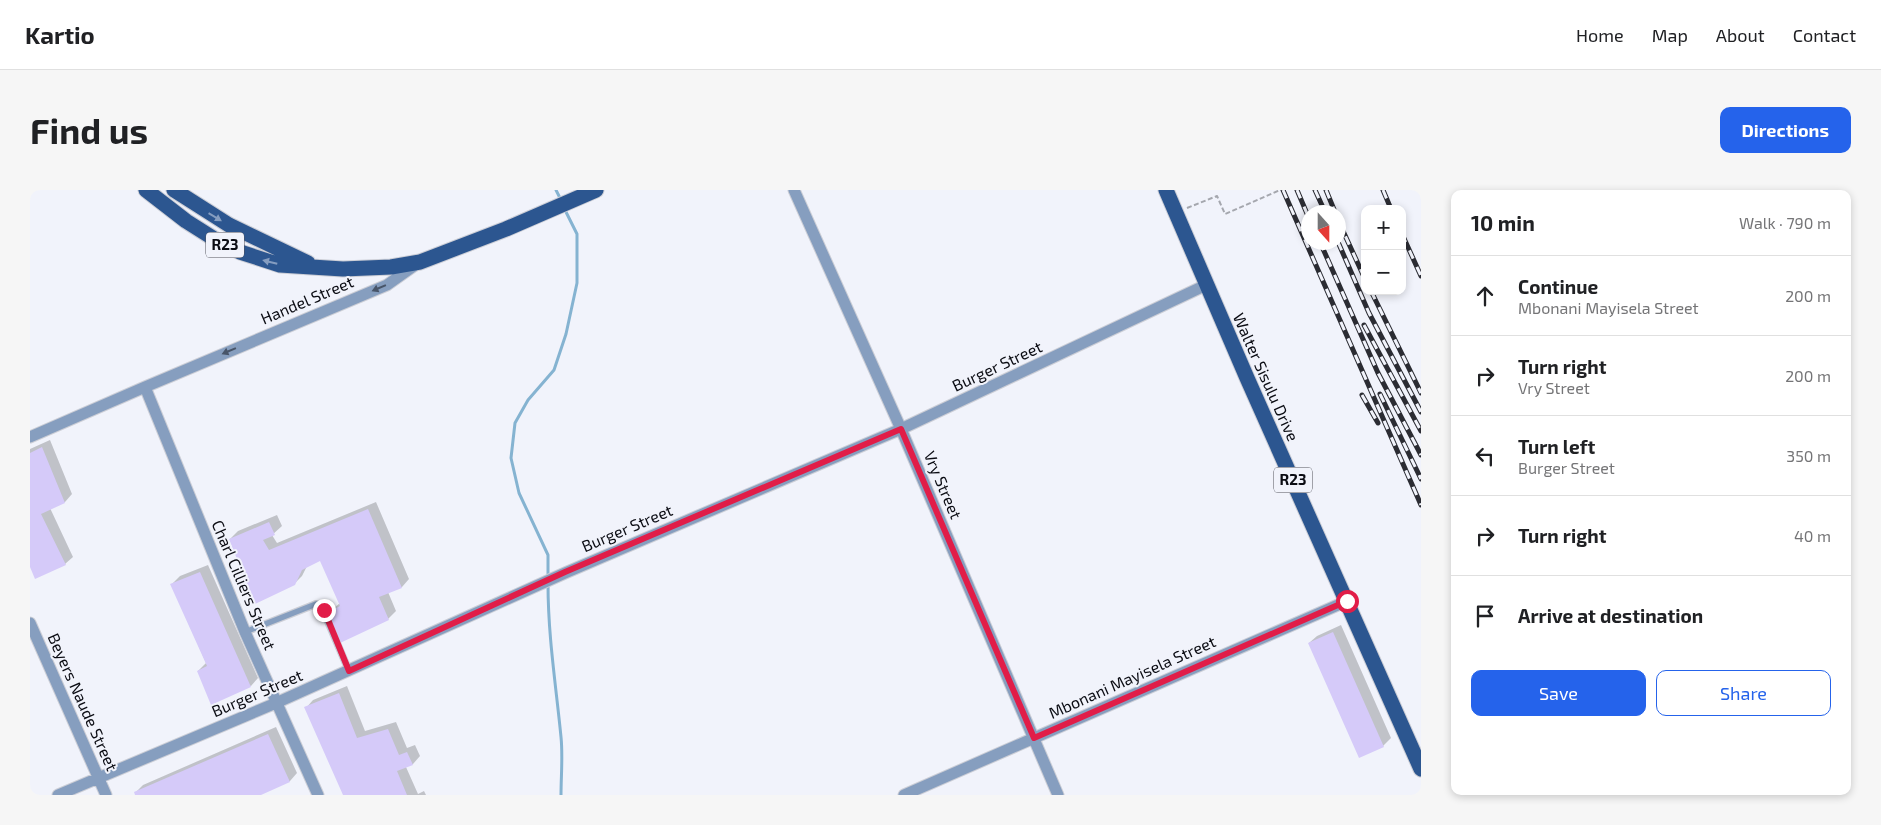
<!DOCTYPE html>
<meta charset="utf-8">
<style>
:root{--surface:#fff;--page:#f6f6f6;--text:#202124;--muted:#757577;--line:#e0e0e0;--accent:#2563eb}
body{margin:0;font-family:"Exo 2",sans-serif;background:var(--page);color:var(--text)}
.controls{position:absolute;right:15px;top:15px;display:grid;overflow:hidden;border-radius:10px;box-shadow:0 2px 8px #0003}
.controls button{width:45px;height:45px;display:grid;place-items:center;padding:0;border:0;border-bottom:1px solid var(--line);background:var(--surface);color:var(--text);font:25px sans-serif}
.compass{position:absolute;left:1271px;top:15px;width:45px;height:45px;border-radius:50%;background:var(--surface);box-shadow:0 2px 8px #0003;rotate:159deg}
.stop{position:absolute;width:15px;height:15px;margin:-11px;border:4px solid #e11d48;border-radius:50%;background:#fff}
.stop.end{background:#e11d48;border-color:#fff;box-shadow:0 1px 5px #0008}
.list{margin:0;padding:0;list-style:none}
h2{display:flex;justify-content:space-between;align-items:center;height:65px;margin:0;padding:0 20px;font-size:21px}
h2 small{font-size:16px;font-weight:400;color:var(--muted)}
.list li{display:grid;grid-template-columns:32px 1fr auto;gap:15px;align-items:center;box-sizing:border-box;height:80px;padding:0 20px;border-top:1px solid var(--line)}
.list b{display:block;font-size:19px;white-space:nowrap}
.list p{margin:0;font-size:16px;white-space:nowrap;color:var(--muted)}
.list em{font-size:16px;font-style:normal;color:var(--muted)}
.actions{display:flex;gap:10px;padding:15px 20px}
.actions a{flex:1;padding:11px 0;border:1px solid var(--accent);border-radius:10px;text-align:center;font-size:18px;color:var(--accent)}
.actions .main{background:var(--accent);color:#fff}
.icon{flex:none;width:28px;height:28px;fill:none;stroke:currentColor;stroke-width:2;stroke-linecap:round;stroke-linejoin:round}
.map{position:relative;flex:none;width:1391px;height:605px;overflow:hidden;border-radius:10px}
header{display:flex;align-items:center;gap:30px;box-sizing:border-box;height:70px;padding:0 25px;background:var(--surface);border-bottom:1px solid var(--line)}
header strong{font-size:24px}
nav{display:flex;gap:28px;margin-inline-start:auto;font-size:18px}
.intro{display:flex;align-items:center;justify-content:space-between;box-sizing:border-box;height:120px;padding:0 30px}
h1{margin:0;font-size:35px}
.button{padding:12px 22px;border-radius:10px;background:var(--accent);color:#fff;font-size:18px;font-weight:700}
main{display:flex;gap:30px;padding:0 30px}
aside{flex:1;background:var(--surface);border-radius:10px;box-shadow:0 2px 8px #0003}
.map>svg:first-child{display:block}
.shadow{fill:#0003}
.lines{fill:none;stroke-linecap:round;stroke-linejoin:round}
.stream{stroke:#85b3d1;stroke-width:3}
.building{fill:#d5caf9}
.lane-casing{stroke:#ccced6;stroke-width:8}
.street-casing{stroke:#ccced6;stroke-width:13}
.primary-casing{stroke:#ccced6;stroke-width:17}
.path{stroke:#a5a7ae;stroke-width:2;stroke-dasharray:5 2.5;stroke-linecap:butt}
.lane{stroke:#869ebf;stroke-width:5.5}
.street{stroke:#869ebf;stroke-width:11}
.primary{stroke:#2c5690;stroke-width:15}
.rail-casing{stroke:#2b2c33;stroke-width:5}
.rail{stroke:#f1f3fb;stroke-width:3;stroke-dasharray:9;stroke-linecap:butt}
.oneway{fill:#859dc0}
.oneway2{fill:#485569}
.route{stroke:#e11d48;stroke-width:6}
.labels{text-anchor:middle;stroke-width:4;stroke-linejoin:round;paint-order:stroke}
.shield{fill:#f1f3fb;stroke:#505159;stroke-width:1}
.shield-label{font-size:15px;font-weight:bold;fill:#0b0c13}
.street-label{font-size:16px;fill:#0b0c13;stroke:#f1f3fb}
</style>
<header>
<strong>Kartio</strong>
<nav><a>Home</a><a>Map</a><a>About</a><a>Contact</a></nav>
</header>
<div class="intro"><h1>Find us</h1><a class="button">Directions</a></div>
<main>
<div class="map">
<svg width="1391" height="605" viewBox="0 0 1391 605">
<rect width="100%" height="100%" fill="#f1f3fb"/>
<path class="shadow" d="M20 250 42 304 35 312 20 318 43 367 35 374H0V259Z
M346 312 379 389 372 397 358 402 366 421 358 429 298 423 310 413 290 369 277 376 272 386 264 394 200 349 208 341 247 325 252 336 242 345 247 353Z
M178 375 228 488 221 496 168 481 176 473 142 394 150 386Z
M1311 435 1361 548 1353 556 1279 453 1287 446Z
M317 496 335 541 366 532 377 558 385 555 390 566 383 574 376 577 388 604 394 601 396 605H314L276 518 283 510Z
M246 537 267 583 260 591 228 605H106L105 603 113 595Z"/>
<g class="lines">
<path class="stream" d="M526 0 531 10
M518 388V365L489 303 481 268 485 233 498 210 524 180 536 144 547 93V44L534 18
M518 394C518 446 526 496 531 547 533 566 531 586 531 605"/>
</g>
<path class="building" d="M12 257 35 313 11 324 36 375 5 389 0 377V263Z
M338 319 372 398 349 407 359 430 310 453 297 423 310 416 290 371 272 380 265 395 225 414 199 349 239 332 245 345 233 350 239 360Z
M170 382 221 497 181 515 167 481 177 476 140 394Z
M1303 442 1354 557 1329 568 1278 453Z
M309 503 327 548 358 539 369 565 377 562 383 575 367 581 377 605H313L274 517Z
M238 544 260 592 231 605H105L104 602Z"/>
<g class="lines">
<g class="lane-casing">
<path id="lane" d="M215 442 286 414 291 416 293 420 319 481"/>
</g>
<g class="street-casing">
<path id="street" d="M764 0 871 239 1028 605
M115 197 215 442 288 605
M0 247 115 197 357 95 388 73
M0 433 76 605
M28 605 246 513 535 383 871 239 1176 95
M874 605 1317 411"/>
</g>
<g class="primary-casing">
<path id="primary" d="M116 0 156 31 186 50 210 62 250 75 313 79 361 77 390 72 476 39 566 0
M144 0 199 35 278 73
M1136 0 1217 188 1391 579"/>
</g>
<path class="path" d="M1157 18 1187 6 1195 24 1250 0"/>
<use href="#lane" class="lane"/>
<use href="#street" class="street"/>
<use href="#primary" class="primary"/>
<g class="rail-casing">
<path id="rail" d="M1253 0 1391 315
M1267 0 1278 26
M1285 0 1295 22
M1296 0 1305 22
M1353 0 1361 19
M1308 30 1335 89
M1372 44 1391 86
M1290 52 1348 183 1391 265
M1308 52 1339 123 1391 222
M1341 101 1391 203
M1334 135 1391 241
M1350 204 1391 289
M1332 205 1348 233"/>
</g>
<use href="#rail" class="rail"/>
</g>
<defs><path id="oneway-solid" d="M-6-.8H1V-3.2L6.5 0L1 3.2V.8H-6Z" transform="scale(1.25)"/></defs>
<g class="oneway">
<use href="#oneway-solid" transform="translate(185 27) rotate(31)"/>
<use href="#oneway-solid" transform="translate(240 72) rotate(-166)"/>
</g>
<g class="oneway2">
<use href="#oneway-solid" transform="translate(349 98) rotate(157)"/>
<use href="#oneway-solid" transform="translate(199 161) rotate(157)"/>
</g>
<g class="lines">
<path class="route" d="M294 420 319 481 535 382 871 239 1004 548 1317 411"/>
</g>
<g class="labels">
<g class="shield">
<rect x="176" y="42.5" width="38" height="25" rx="4"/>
<rect x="1244" y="277.5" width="38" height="25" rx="4"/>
</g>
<g class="shield-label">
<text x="195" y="60">R23</text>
<text x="1263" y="295">R23</text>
</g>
<g class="street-label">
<text transform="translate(277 110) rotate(-23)" y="6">Handel Street</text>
<text transform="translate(967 176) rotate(-25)" y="6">Burger Street</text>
<text transform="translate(1236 187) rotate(66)" y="6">Walter Sisulu Drive</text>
<text transform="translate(913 295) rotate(67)" y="6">Vry Street</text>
<text transform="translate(597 338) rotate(-23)" y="6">Burger Street</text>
<text transform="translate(214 395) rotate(67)" y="6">Charl Cilliers Street</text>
<text transform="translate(1102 487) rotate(-24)" y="6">Mbonani Mayisela Street</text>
<text transform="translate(227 503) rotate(-23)" y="6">Burger Street</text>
<text transform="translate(53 512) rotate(66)" y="6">Beyers Naude Street</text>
</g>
</g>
</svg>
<div class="controls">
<button>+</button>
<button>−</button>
</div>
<svg class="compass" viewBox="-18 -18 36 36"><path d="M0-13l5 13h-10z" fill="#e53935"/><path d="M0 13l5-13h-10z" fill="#757577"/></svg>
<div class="stop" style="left:1317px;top:411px"></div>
<div class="stop end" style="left:294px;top:420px"></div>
</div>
<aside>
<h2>10 min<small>Walk · 790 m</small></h2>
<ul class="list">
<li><svg class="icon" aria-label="ahead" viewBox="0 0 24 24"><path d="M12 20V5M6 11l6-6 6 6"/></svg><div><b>Continue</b><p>Mbonani Mayisela Street</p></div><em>200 m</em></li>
<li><svg class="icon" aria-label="right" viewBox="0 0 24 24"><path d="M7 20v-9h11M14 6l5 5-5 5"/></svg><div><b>Turn right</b><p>Vry Street</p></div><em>200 m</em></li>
<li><svg class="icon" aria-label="left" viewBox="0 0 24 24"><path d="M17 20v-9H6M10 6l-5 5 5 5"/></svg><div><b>Turn left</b><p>Burger Street</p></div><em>350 m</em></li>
<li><svg class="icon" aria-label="right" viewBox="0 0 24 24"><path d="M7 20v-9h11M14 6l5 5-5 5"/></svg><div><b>Turn right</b></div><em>40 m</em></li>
<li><svg class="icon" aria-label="arrive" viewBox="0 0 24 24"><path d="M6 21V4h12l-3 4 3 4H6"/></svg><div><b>Arrive at destination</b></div></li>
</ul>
<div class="actions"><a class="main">Save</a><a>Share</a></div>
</aside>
</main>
